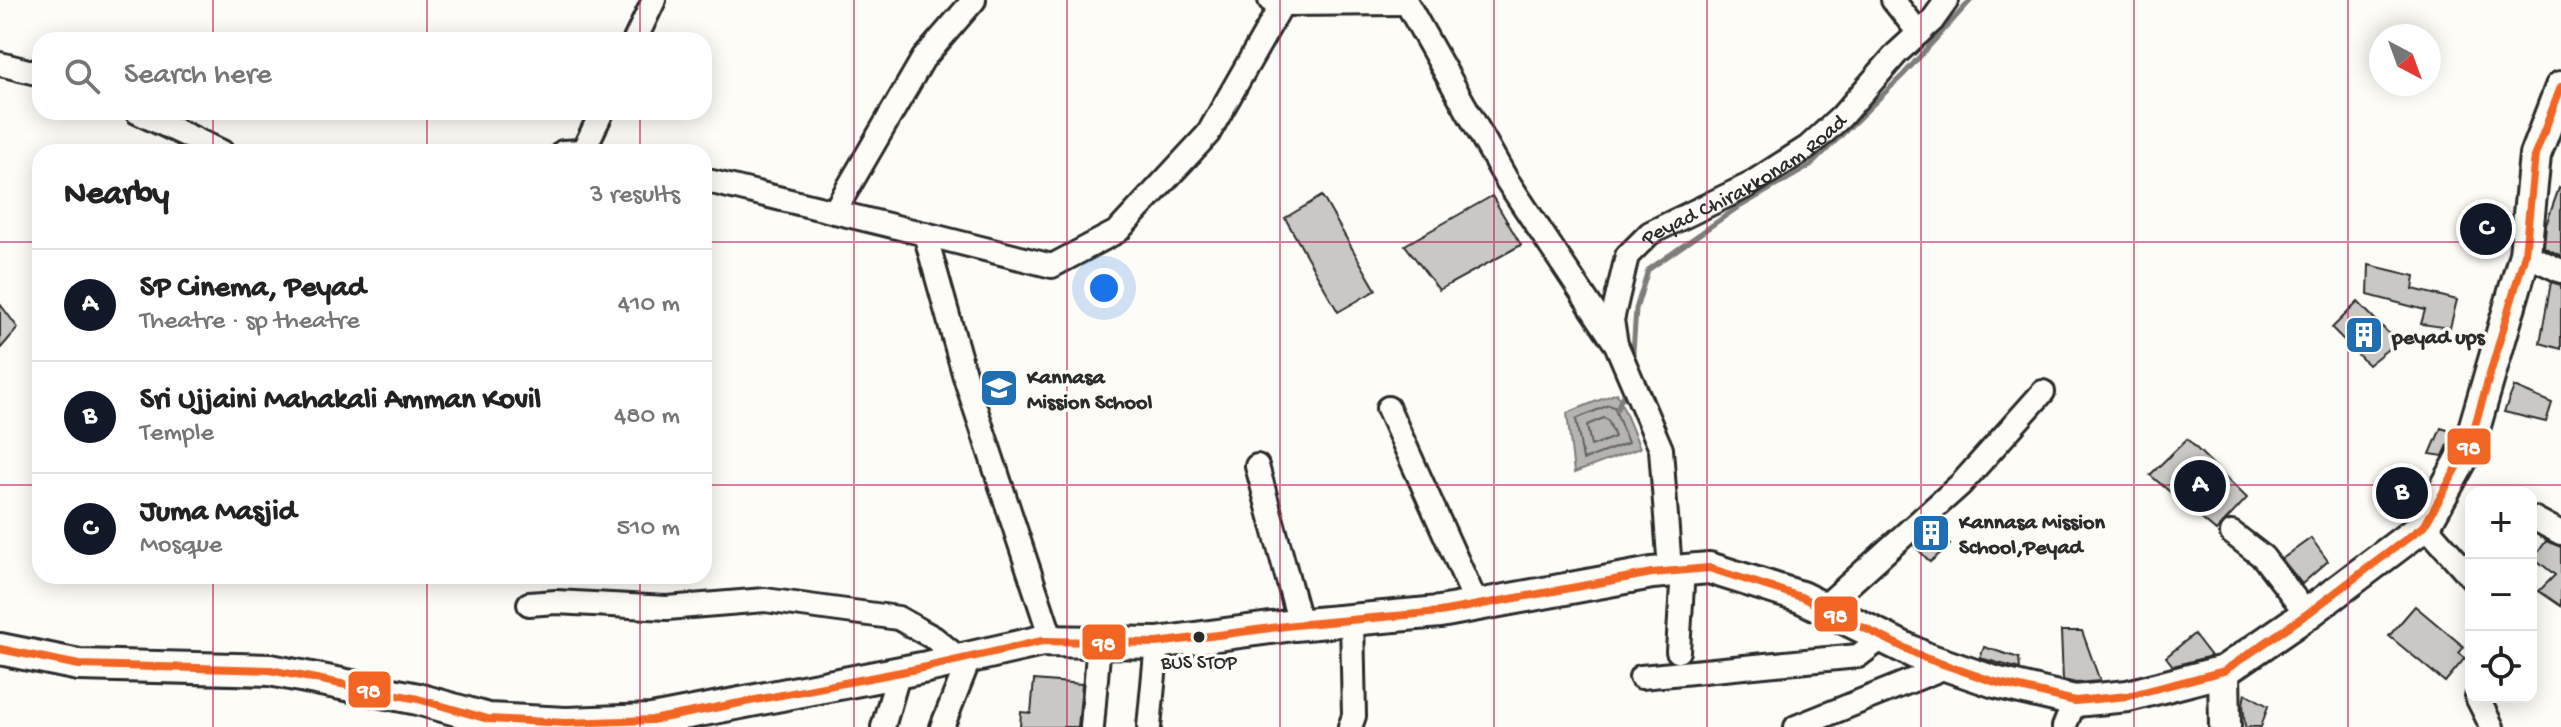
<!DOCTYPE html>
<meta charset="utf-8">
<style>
:root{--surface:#fff;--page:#f6f6f6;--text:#222;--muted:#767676;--line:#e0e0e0;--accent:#111827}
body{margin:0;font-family:"Gochi Hand",sans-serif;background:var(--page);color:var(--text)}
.controls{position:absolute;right:24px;bottom:24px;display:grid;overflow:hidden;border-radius:16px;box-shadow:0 4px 20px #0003}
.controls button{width:72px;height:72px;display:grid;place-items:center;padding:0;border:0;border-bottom:2px solid var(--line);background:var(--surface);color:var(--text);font:40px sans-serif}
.compass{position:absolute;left:2369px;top:24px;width:72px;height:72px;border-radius:50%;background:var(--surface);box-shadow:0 4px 20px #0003;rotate:139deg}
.you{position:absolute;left:1104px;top:288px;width:28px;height:28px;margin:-20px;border:6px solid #fff;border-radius:50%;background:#1a73e8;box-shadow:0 0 0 12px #1a73e833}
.badge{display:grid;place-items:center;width:52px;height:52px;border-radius:50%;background:var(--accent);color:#fff;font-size:26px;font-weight:700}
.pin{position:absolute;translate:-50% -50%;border:4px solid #fff;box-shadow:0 2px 8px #0006}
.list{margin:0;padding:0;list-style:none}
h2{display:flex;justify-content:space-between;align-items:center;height:104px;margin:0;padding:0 32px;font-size:34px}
h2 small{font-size:26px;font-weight:400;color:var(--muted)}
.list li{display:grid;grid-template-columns:52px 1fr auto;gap:24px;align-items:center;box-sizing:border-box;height:112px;padding:0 32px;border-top:2px solid var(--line)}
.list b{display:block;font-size:30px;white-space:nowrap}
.list p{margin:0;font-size:26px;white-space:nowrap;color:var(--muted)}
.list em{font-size:26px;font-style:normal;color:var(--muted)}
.icon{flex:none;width:44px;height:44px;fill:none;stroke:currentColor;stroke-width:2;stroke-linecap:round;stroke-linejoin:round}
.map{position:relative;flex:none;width:2561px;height:727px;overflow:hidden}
.search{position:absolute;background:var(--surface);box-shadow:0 4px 20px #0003;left:32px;top:32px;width:680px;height:88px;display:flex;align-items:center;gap:20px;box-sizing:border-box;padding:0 28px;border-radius:24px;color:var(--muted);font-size:30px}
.panel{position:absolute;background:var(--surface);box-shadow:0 4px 20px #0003;left:32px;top:144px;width:680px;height:440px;border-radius:24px}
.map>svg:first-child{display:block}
.water{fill:#b5b4b1;stroke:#7e7d7b;stroke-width:2}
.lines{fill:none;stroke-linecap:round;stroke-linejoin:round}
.shore{stroke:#626261;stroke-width:2}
.stream{stroke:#7e7d7b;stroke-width:5}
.building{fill:#c9c8c4;stroke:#2b2b2b;stroke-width:2}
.minor-casing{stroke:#2b2b2b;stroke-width:28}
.secondary-casing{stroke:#2b2b2b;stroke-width:36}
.minor{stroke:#fdfcf7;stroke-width:22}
.secondary{stroke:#fdfcf7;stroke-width:30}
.bus-1-casing{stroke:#fdfcf7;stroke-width:14}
.bus-1{stroke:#f26522;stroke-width:8}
.grid{fill:none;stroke:#c2185b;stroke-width:2;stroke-opacity:0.55}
.bus-dot{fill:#2b2b2b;stroke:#fdfcf7;stroke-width:3}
.labels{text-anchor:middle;stroke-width:7;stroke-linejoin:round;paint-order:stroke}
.bus-label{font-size:20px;fill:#2b2b2b;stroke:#fdfcf7}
.street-label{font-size:22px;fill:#2b2b2b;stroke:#fdfcf7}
.poi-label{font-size:22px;font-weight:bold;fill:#2b2b2b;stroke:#fdfcf7;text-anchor:start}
.line-badge{stroke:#fdfcf7;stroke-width:3}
.badge-label{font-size:22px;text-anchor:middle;font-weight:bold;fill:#fff}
</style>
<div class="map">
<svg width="2561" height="727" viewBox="0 0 2561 727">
<rect width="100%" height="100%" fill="#fdfcf7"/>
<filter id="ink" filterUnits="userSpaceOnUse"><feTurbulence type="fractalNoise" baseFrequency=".0125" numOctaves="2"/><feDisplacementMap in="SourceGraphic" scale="16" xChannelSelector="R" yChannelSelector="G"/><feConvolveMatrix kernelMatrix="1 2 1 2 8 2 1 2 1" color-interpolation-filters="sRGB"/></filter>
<g filter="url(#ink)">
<path class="water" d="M1617 393 1640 448 1574 473 1567 413Z"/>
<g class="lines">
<path class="shore" d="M1609 405 1614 407 1628 443 1583 460 1576 419Z
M1604 418 1608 420 1615 437 1591 446 1587 425Z"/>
<path class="stream" d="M1633 352 1636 309 1648 270 1734 210 1810 166 1903 75 1971 0
M1617 409 1623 395"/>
</g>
<path class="building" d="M2559 188 2561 189V256L2544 247 2546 225Z
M1322 196 1376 290 1338 312 1285 218Z
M1492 196 1521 245 1439 290 1405 245Z
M2369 265 2415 276 2413 289 2457 300 2450 328 2421 324 2425 310 2368 295Z
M2551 282 2561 285V349L2540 343Z
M2358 302 2397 342 2368 365 2332 328Z
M0 304 18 328 0 349Z
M2514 387 2552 403 2546 422 2504 412Z
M2441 428 2454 432 2443 456 2430 454Z
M2187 439 2247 498 2216 531 2150 475Z
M2396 474 2423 491 2418 500 2404 512 2378 492Z
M1934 527 1950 545 1930 562 1914 545Z
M2311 538 2328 561 2302 584 2282 559Z
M2546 541 2561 547V606L2539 591 2555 575 2534 558Z
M2415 606 2464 647 2459 653 2465 658 2445 682 2389 636Z
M2061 631H2082L2100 681 2076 683 2063 680Z
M2194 634 2211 656 2173 666 2166 657Z
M1984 647 2019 658 2020 669 1980 658Z
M1034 680 1082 684 1078 727H1020L1021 712 1031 713Z
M2245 693 2268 706 2261 727H2245L2243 704Z"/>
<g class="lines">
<g class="minor-casing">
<g id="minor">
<path d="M1270 0 1282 4 1405 3"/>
<path d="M1405 0 1506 179 1613 340"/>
<path d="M1893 0 1919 33"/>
<path d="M635 40 654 0"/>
<path d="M0 64 40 74"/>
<path d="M137 112 222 152"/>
<path d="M563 152 583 151"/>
<path d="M588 152 583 151 602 112"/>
<path d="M704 180 925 234 965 377 1052 641"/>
<path d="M834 212 923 59 974 0"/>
<path d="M925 234 1052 266 1118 231 1208 134 1282 4"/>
<path d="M2525 254 2561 271"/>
<path d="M1388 408 1477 605"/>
<path d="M1257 466 1300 624"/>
<path d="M2531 521 2533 518 2561 533"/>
<path d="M2425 525 2471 577"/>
<path d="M2232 533 2263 557 2307 614"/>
<path id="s1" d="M1670 570 1661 449 1616 344 1612 320 1627 256 1650 233 1747 186 1808 147 1841 117 1897 53 1932 21 1947 0"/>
<path d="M529 604 556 602 667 608 765 600 898 618 934 638 961 660"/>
<path d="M1823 608 1961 484 2043 392"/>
<path d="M1678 651 1683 569"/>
<path d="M1641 677 1858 656 1883 637"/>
<path d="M2477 697 2492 727"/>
<path d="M883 727 899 672"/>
<path d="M942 727 970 657"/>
<path d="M1092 727 1099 642"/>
<path d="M1149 727 1157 643"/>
<path d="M1350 727 1354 716 1352 620"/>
<path d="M1796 727 1948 666"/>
<path d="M2064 727 2075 701"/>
</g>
</g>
<g class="secondary-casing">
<path id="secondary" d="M0 649 79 665 270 670 418 699 488 719 566 723 652 720 927 667 1042 641 1157 643 1294 625 1440 612 1652 573 1709 568 1801 597 1925 658 1995 682 2075 701 2128 696 2224 671 2307 614 2425 525 2469 446 2525 254 2535 155 2561 87
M2224 671 2225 727"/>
</g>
<use href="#minor" class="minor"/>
<use href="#secondary" class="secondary"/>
<g class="bus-1-casing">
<path id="bus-1" d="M0 649 79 665 270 670 418 699 488 719 566 723 652 720 927 667 1042 641 1157 643 1294 625 1440 612 1652 573 1709 568 1801 597 1925 658 1995 682 2075 701 2128 696 2224 671 2307 614 2425 525 2469 446 2525 254 2535 155 2561 87"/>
</g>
<use href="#bus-1" class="bus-1"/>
</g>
</g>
<path class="grid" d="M213 0V40M427 0V40M640 0V40M854 0V727M1067 0V727M1280 0V727M1494 0V727M1707 0V727M1921 0V727M2134 0V727M2348 0V727M213 112V152M427 112V152M640 112V152M0 242H40M704 242H2561M0 485H40M704 485H2561M213 576V727M427 576V727M640 576V727"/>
<defs>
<g id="building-square" transform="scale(2)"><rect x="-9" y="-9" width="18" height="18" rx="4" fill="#1f6fb2" stroke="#fdfcf7"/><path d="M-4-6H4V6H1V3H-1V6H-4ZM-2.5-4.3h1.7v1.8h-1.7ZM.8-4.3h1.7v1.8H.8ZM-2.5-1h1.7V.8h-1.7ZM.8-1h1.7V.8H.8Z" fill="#fff"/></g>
<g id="school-square" transform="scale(2)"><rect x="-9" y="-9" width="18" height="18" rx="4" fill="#1f6fb2" stroke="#fdfcf7"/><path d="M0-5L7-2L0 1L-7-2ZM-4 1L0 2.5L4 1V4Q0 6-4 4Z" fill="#fff"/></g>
</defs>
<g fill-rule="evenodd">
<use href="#building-square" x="2364" y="335"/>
<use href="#school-square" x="999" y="388"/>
<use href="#building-square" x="1931" y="533"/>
</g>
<circle class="bus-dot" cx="1199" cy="637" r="7"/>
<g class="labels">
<g class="bus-label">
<text x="1199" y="668">BUS STOP</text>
</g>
<g class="street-label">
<text dy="8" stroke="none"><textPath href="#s1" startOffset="466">Peyad Chirakkonam Road</textPath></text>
</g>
<g class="poi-label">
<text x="2392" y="343">peyad ups</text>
<text x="1027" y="383">Kannasa<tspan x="1027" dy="25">Mission School</tspan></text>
<text x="1959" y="528">Kannasa Mission<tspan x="1959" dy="25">School,Peyad</tspan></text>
</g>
</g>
<g class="line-badge">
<rect x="2446" y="427" width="46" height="39" rx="8" fill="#f26522"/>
<rect x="1813" y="595" width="46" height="38" rx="8" fill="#f26522"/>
<rect x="1081" y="623" width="46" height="38" rx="8" fill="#f26522"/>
<rect x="347" y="670" width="45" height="39" rx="8" fill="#f26522"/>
</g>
<g class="badge-label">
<text x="2469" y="454">98</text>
<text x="1836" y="622">98</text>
<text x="1104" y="650">98</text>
<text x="369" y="697">98</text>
</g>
</svg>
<div class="controls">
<button>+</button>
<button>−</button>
<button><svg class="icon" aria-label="locate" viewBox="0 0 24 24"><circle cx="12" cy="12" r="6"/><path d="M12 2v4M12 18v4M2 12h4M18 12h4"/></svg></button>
</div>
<svg class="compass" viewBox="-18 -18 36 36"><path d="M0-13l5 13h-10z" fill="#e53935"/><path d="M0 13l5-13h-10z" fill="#767676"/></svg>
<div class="you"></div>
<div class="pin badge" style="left:2200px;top:486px">A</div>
<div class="pin badge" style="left:2402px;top:493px">B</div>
<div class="pin badge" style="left:2486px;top:229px">C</div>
<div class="search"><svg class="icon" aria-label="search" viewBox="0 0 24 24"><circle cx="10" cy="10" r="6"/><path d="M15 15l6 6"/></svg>Search here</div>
<section class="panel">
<h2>Nearby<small>3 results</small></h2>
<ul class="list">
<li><span class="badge">A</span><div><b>SP Cinema, Peyad</b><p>Theatre · sp theatre</p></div><em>410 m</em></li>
<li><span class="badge">B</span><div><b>Sri Ujjaini Mahakali Amman Kovil</b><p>Temple</p></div><em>480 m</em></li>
<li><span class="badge">C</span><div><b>Juma Masjid</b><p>Mosque</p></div><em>510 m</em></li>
</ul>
</section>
</div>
